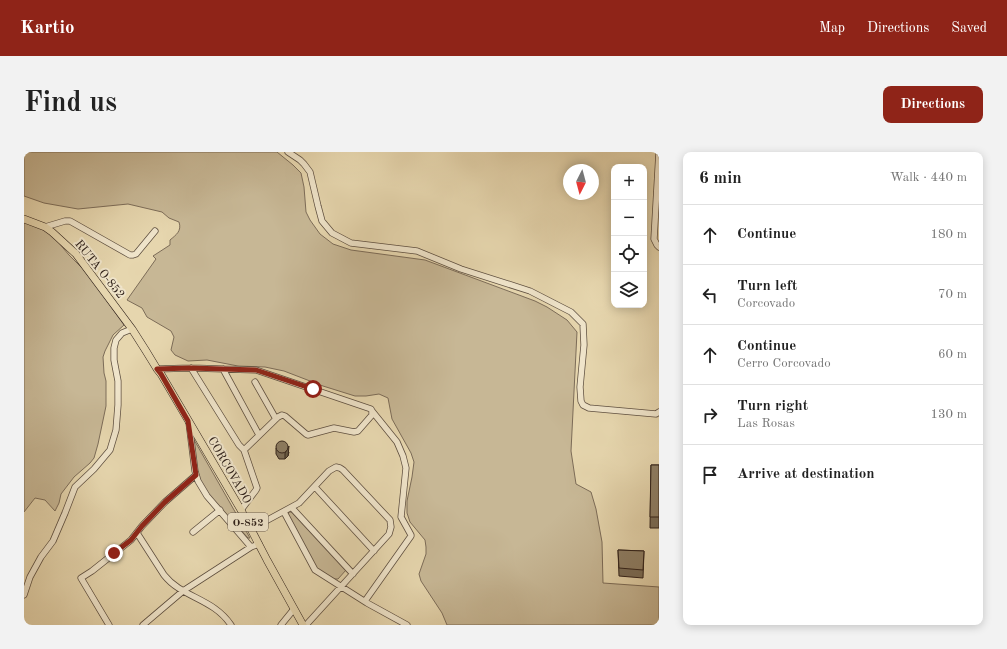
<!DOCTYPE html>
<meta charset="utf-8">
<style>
:root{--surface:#fff;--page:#f2f2f2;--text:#222;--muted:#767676;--line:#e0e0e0;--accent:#8f2418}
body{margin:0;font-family:"Old Standard TT",serif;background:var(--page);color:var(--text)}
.controls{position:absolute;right:12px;top:12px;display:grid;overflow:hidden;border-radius:8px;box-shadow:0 2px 10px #0003}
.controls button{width:36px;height:36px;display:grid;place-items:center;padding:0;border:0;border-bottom:1px solid var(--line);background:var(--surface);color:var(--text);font:20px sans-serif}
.compass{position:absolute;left:539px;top:12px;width:36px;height:36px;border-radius:50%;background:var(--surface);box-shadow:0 2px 10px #0003;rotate:186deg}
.stop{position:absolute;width:12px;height:12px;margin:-9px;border:3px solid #8f2418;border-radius:50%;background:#fff}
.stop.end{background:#8f2418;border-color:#fff;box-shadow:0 1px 4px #0008}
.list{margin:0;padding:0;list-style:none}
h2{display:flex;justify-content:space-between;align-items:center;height:52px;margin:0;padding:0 16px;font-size:17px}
h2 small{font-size:13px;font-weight:400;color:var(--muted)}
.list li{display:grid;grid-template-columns:26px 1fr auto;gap:12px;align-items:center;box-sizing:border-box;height:60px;padding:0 16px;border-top:1px solid var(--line)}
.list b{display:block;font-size:15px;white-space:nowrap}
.list p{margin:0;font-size:13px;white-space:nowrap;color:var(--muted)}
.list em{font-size:13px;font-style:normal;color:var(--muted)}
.icon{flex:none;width:22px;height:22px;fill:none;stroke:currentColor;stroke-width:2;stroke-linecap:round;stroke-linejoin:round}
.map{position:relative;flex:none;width:635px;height:473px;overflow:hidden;border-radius:8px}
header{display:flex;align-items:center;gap:24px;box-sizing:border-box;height:56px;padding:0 20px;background:var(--accent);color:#fff}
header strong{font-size:19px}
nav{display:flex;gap:22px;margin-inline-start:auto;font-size:14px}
.intro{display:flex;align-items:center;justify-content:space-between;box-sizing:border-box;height:96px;padding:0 24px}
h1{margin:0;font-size:28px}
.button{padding:10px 18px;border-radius:8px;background:var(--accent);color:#fff;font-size:14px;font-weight:700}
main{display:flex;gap:24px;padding:0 24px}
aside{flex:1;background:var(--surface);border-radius:8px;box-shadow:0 2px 10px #0003}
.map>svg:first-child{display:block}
.green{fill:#c7b795;stroke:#7c6c58}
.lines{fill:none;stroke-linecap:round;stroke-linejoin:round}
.minor-casing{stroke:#5e4f40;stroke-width:7}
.major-casing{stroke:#30221b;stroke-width:8}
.minor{stroke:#efe4ca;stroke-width:5.5}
.major{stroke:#e6d6ae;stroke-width:7}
.wall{fill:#7b6e59;stroke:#30221b}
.shaded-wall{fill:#645a48;stroke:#30221b}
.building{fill:#8f8067;stroke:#30221b}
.route{stroke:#8f2418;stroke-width:5}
.labels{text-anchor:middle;stroke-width:4;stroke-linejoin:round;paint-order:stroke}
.shield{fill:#efe4ca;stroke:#695c50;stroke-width:1}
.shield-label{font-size:11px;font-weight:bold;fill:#30221b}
.street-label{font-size:12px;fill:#30221b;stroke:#efe4ca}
</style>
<header>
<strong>Kartio</strong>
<nav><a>Map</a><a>Directions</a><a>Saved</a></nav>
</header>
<div class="intro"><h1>Find us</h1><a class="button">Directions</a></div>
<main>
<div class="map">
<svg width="635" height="473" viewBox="0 0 635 473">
<rect width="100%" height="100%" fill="#e6d6ae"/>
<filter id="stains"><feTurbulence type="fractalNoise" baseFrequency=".005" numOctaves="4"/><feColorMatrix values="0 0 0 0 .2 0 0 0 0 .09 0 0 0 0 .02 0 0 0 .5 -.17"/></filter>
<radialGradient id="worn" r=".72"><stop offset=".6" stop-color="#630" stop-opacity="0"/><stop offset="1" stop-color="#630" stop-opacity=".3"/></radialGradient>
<path class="green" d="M0 0H253L269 13 277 21 280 35 282 60 286 68 296 82 309 92 327 98 401 108 511 149 523 155 543 168 553 180 547 299 552 332 567 340 572 357 578 390 579 431 635 435V473H423L418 461 397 429 395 422 402 402V395L401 388 386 370 383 361V349L388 325 390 310 387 301 368 267 364 246 355 242 342 244H331L299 234 260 219 241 215 214 214 183 208 164 209 151 203 147 198 150 185 147 179 123 165 118 156 103 148 132 107 129 104 146 93V88C152 83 158 79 155 70L145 66 138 60 104 52 54 57 20 51 0 44Z
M0 66 4 67 29 84 45 103 63 121 100 173 89 183 81 199 79 205 80 221 82 229V254L74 292 70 306 66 311 50 325 37 342 35 351 31 359 21 348 11 346 0 360Z
M169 286 226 386H224L185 343 176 328 173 322Z
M266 360H268L320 415 322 418 314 427H310L290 415 263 361Z"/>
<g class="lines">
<g class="minor-casing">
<path id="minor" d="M264 0 276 8 280 12 286 20 294 54 298 69 308 81 327 91 393 99 437 117 506 139 547 160 559 172 560 193 556 235 557 249 559 253 565 256 632 262 635 260
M635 0 630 87 633 93 635 95
M21 75 41 69H46L106 103H109L112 102 131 79
M167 216 215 293 220 298 233 336 232 338 217 358
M133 217 167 216 232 218 347 257 348 259V263L334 279 330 280 310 276 284 283 282 282 261 264 258 263 254 265 220 298
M199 217 235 283
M231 230 252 267
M165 271 171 319 174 329 183 344 227 395
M291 335 350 399
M268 356 329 422
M260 360 291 418 343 451 383 473
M227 377 275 351 305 319 312 315 316 316 319 318 366 368 367 375 365 382 282 473
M169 380 196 358
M113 381 140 423C158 446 189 446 207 473
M0 443 6 425 17 405 29 389 41 361 51 335 70 317 86 298 92 278 94 253V229L90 208V196L92 188 98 181 108 177
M341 449 387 384V383L377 365 382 316 379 304 373 290 348 259
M85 473 57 426 68 419 107 388 118 374 141 350 172 323
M119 473 159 439 227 395 235 392
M257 473 270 457"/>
</g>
<g class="major-casing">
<path id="major" d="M0 67 21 75 28 80 52 102 108 177 122 199 133 217 137 222 217 358 243 408 279 473"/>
</g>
<use href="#minor" class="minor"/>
<use href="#major" class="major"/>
</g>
<path class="wall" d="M252 296 265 300 264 304 261 307H255L252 302Z
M627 313H635V376H626Z
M594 398 620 399 619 426 595 424Z"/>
<path class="shaded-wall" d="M265 294 264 304 261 307V301Z"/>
<path class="building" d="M252 295a6 6 0 1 1 12 0a6 6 0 1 1-12 0Z
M627 313H635V365H626Z
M594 398 620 399 619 418 595 416Z"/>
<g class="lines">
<path class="route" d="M90 401 107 388 118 374 141 350 172 323 164 269 137 222 133 217 166 216 232 218 289 237"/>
</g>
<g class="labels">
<rect class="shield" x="204" y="361" width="40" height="18" rx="3"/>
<g class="shield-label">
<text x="224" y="374">O-852</text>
</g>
<g class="street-label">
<text transform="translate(76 117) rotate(51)" y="4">RUTA O-852</text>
<text transform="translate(206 318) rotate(60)" y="4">CORCOVADO</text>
</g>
</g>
<rect width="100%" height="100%" filter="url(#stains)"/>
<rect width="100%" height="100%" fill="url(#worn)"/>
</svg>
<div class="controls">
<button>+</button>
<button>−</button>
<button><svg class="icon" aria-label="locate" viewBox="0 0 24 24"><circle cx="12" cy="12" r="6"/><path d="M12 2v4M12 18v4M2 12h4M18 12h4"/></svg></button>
<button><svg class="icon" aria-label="layers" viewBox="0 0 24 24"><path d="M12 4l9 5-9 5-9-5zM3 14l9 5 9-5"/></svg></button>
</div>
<svg class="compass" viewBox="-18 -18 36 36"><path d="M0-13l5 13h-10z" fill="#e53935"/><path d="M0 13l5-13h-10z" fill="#767676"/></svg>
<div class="stop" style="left:289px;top:237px"></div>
<div class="stop end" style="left:90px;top:401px"></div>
</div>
<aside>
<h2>6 min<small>Walk · 440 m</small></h2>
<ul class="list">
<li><svg class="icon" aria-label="ahead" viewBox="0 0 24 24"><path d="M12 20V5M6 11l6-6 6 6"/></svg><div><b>Continue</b></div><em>180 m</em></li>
<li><svg class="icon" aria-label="left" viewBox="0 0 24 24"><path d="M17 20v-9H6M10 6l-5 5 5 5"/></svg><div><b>Turn left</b><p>Corcovado</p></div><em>70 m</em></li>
<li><svg class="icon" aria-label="ahead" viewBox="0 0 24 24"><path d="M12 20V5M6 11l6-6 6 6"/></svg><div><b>Continue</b><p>Cerro Corcovado</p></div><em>60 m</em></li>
<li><svg class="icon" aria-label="right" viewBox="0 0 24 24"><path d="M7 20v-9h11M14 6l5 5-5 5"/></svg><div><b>Turn right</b><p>Las Rosas</p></div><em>130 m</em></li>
<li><svg class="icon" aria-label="arrive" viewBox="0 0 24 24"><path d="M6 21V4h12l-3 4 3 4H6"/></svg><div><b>Arrive at destination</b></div></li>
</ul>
</aside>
</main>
